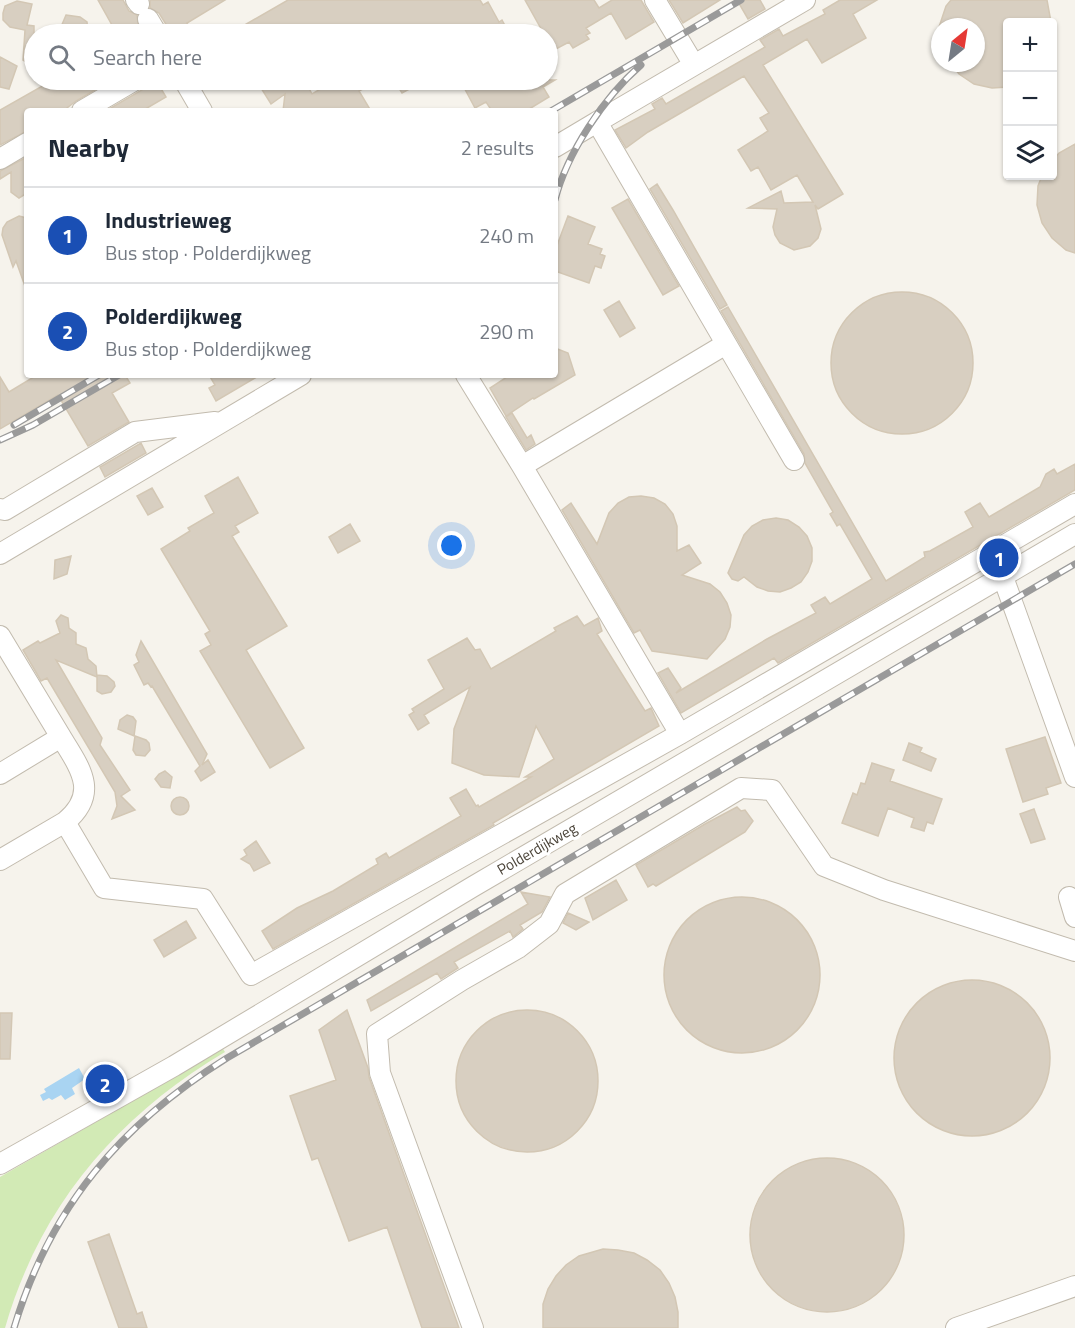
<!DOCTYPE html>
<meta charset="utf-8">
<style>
:root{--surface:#fff;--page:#f6f6f7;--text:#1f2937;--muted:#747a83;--line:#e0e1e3;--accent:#ea580c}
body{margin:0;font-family:"Titillium Web",sans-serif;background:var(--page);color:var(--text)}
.controls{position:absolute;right:18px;top:18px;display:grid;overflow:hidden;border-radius:6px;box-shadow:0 2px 4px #0004}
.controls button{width:54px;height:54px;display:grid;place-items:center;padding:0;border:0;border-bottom:2px solid var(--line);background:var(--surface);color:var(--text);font:30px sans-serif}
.compass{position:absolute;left:931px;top:18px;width:54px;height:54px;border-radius:50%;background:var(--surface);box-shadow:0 2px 4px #0004;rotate:30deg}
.you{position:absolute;left:452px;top:546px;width:21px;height:21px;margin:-15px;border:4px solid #fff;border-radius:50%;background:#1a73e8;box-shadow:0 0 0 9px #1a73e833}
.badge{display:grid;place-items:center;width:39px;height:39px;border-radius:50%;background:var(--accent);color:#fff;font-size:20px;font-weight:700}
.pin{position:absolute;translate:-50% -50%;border:3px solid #fff;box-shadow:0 2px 6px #0006}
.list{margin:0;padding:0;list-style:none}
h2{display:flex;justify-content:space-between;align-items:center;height:78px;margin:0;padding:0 24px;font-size:26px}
h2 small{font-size:20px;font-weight:400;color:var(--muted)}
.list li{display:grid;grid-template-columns:39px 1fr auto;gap:18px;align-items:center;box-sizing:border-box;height:96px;padding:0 24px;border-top:2px solid var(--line)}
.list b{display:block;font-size:22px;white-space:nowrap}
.list p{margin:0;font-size:20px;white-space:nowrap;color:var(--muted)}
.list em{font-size:20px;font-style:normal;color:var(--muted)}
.icon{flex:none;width:33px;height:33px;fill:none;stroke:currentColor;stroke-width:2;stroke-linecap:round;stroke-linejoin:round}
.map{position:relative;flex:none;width:1075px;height:1328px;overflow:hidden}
.search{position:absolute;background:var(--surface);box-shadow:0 2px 4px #0004;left:24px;top:24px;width:534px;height:66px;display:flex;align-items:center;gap:15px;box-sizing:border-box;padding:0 21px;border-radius:33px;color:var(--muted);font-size:22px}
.panel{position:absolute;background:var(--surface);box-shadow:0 2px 4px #0004;left:24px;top:108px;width:534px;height:270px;border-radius:6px}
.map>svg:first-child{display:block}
.green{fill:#d2eab5}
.water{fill:#a9d4f2}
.building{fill:#d8cfc1;stroke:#d3c7b4;stroke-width:1.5}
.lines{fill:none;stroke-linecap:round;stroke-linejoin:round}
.minor-casing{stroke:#c2bbae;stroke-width:22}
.minor{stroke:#fff;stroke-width:20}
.rail-casing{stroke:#9a9a9a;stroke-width:7}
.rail{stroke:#fff;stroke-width:4.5;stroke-dasharray:14;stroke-linecap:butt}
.labels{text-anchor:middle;stroke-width:6;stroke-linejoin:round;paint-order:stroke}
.street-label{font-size:15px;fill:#4b4439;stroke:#fff}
</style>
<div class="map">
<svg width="1075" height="1328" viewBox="0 0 1075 1328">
<rect width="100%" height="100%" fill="#f6f3ec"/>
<path class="green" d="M223 1049 225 1052C117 1116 40 1206 5 1328H0V1177Z"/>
<path class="water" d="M79 1068 85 1079 72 1088 75 1094 65 1100 61 1095 52 1100 49 1098 43 1101 40 1095 46 1092 44 1089Z"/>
<path class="building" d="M98 0H123L129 11 137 15 138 25 134 28 138 34H117Z
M150 0H225L187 23 193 34H172L159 13 150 8Z
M288 0H480L483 5 488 2 499 22 502 20 508 31 505 32 506 34H229Z
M525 0H594L599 8 612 0H641L654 22 626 39 611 13 586 28 590 33 586 35 589 39 573 48 569 42 554 50 548 40V34H544Z
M669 0H720L683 23Z
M737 0H760L765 9 748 19Z
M840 0H877L853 14 866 38 822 63 807 39 763 65 843 194 818 209 815 205 821 229 818 238 810 246 794 250 780 243 775 235 773 227 777 209 748 208 781 191 784 203 813 202 797 175 771 190 758 167 751 171 738 150 768 131 760 118 769 113 744 76 648 132 626 148 615 130 655 109 652 104 662 98 666 104 765 47 760 40 779 29 783 36 825 14 823 10Z
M951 0H1047L1051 22H1008V87L992 88 974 84 959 74 950 63H976V27H939L946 6Z
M17 1 32 4 27 25 34 26V67L23 60 25 30 10 27 3 20V13L5 6Z
M66 15 80 17 87 22 88 34H58Z
M0 57 17 66 9 89 0 87Z
M53 80H112L76 101 63 111H27V131L0 145V110Z
M147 80H156L166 97 142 111H110L109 109 142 90 146 85Z
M256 80H307L305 81 312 94 336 80H379L359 91 371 111H283L285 94 271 104Z
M394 80H426L402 93Z
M460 80H555L543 87 549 97 526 111H492L486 102 475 108Z
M1075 144V253L1066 250 1052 238 1042 223 1037 205 1038 186 1042 176H1053V160L1059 153Z
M27 157V193L19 198 11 192V172L0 179V171Z
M657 184 673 210 727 305 720 309 650 189Z
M628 199 679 286 663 295 612 208Z
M19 216 27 218 26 289 16 261 13 267 2 235 3 228 7 222Z
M568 216 595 227 588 244 602 249 600 254 605 256 601 268 595 266 589 283 555 271V251Z
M831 363a71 71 0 1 1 142 0a71 71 0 1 1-142 0Z
M619 301 635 328 620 337 604 310Z
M728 307 886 581 925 557 924 552 930 551 973 527 965 512 980 503 989 517 1040 487 1046 474 1054 469 1057 474 1075 464V490L778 663 774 658 681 713 658 673 668 668 681 688 676 693 767 639 816 613 811 605 825 597 830 604 872 579 840 524 837 526 830 514 833 512 805 463 804 454 721 311Z
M555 348 568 353 575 375 534 399 533 398 506 416 490 388 510 375H555Z
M37 375H125L130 383 112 393 129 422 88 446 58 395 0 429V377L9 392Z
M209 375H260L216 401 209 388 215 385Z
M512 413 527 438 531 435 535 444 526 450 506 417Z
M141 443 146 453 105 477 100 467Z
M238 477 258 513 235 526 239 532 232 536 287 626 246 650 304 748 270 768 200 651 211 645 205 634 210 631 161 549 190 531 188 528 214 513 205 496Z
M152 488 163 507 148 515 137 496Z
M641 496 654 498 665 504 673 514 677 526V551L689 545 701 563 682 575 710 584 720 592 727 603 731 615 730 627 725 639 707 659 652 651 640 630 634 633 562 510 571 503 597 544 609 513 618 503 629 497Z
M776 518 788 520 799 527 807 536 812 548V561L808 572 801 582 791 588 780 592 768 591 757 587 744 577 738 581 732 579 728 573 744 535 752 526 763 520Z
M350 524 360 541 338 553 329 537Z
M71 556 67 574 54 579 55 560Z
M61 615 68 618 69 628 76 633V644L86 648 88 659 96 666 97 677V675L107 676 114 682 115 686 111 692 102 694 97 691V677L56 660 102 738 100 745 130 790 121 796 135 810 112 819 117 806 115 792 47 678 41 681 23 650 38 641 40 643 60 633 56 621Z
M577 616 584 626 598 618 602 631 597 634 645 711 651 708 659 726 493 823 494 825 273 949 262 931 297 908 333 891 378 864 376 859 386 853 389 858 461 816 450 798 466 789 476 806 478 805 479 807 531 777H525L554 759 536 726 519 777 484 775 452 763 454 729 470 687 424 715 429 723 418 730 409 715 414 712 412 709 444 689 428 660 467 638 475 650 480 649 491 669 556 631 554 628Z
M141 641 207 754 202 765 208 760 215 772 201 781 195 771 200 766 152 686 151 687 148 683 144 685 134 665 139 662 136 655Z
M127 715 133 717 136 721 134 736 118 729 120 720Z
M135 736 146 740 149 743 150 750 145 756 136 755 133 750Z
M1045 737 1061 783 1046 788 1048 794 1023 802 1006 749Z
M909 743 922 748 920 752 936 759 931 771 903 760Z
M872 763 894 770 890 781 942 799 933 824 927 822 924 831 911 827 914 818 888 808 878 836 842 823 853 793 857 795 861 783 865 784Z
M165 771 172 777 170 788 161 787 155 779 159 774Z
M171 806a9 9 0 1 1 18 0a9 9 0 1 1-18 0Z
M737 807 741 811 745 810 753 821 745 832 656 886 653 884 648 887 636 865 705 824Z
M1034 809 1045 839 1031 843 1020 814Z
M256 841 270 863 254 871 250 864 241 859 247 855 244 850Z
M616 880 627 900 593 920 585 898Z
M521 892 550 897 542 912 520 925 523 929 513 937 510 931 454 962 458 968 441 979 437 973 371 1011 367 1000 528 904Z
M664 975a78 78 0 1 1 156 0a78 78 0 1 1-156 0Z
M568 913 589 922 576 930 563 923Z
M186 921 196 938 164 957 154 940Z
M894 1058a78 78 0 1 1 156 0a78 78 0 1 1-156 0Z
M456 1081a71 71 0 1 1 142 0a71 71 0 1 1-142 0Z
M347 1010 368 1068 369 1077 459 1328H422L387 1227 349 1241 318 1158 312 1160 290 1096 336 1080 319 1030Z
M0 1013H12L10 1059H0Z
M750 1235a77 77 0 1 1 154 0a77 77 0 1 1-154 0Z
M109 1234 137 1314 142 1312 147 1328H119L88 1242Z
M603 1249 618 1250 634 1253 647 1260 660 1270 669 1283 675 1297 678 1312V1328H543V1304L548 1289 556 1276 566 1265 579 1256Z"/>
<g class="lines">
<g class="minor-casing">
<path id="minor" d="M136 0 139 4
M655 0 694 65
M148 19 157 34
M184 80 202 111
M82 111 135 80
M555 147 597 122
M0 159 27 143
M466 375 522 466 680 734
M794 460 597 122 805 0
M522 466 726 344
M0 509 5 510 135 432 215 422
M0 554 301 375
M1003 577 1075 777
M0 636 61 737 0 774
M65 822 104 888 203 899 251 975 680 734 1075 504
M0 860 65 822C100 793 80 768 61 737
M1069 897 1075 917
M0 1164 174 1066 474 886 1075 534
M473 1328 380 1073 377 1034 462 980 518 948 549 924 565 894 741 788 772 790 824 866 884 890 1075 951
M956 1328 1075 1286"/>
</g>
<use href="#minor" class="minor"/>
<g class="rail-casing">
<path id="rail" d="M551 111 741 0
M555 200C567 153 604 97 641 65
M14 425 99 375
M0 440 33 425 119 375
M14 1328C50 1207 121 1124 227 1058L1075 564"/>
</g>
<use href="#rail" class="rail"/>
</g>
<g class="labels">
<g class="street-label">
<text transform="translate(537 849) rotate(-30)" y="5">Polderdijkweg</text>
</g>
</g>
</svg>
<div class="controls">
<button>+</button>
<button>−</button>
<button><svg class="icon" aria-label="layers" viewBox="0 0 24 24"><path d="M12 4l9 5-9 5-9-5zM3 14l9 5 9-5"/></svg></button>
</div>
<svg class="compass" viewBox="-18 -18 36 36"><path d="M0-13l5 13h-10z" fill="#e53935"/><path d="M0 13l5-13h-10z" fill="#747a83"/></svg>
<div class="you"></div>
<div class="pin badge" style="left:999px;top:558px;background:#1a4fb4">1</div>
<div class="pin badge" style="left:105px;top:1084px;background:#1a4fb4">2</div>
<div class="search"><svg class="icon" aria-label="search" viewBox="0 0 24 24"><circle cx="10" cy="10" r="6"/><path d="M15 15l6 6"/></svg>Search here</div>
<section class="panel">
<h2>Nearby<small>2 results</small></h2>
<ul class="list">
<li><span class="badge" style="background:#1a4fb4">1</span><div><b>Industrieweg</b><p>Bus stop · Polderdijkweg</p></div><em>240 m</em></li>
<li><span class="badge" style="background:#1a4fb4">2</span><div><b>Polderdijkweg</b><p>Bus stop · Polderdijkweg</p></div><em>290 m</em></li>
</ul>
</section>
</div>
